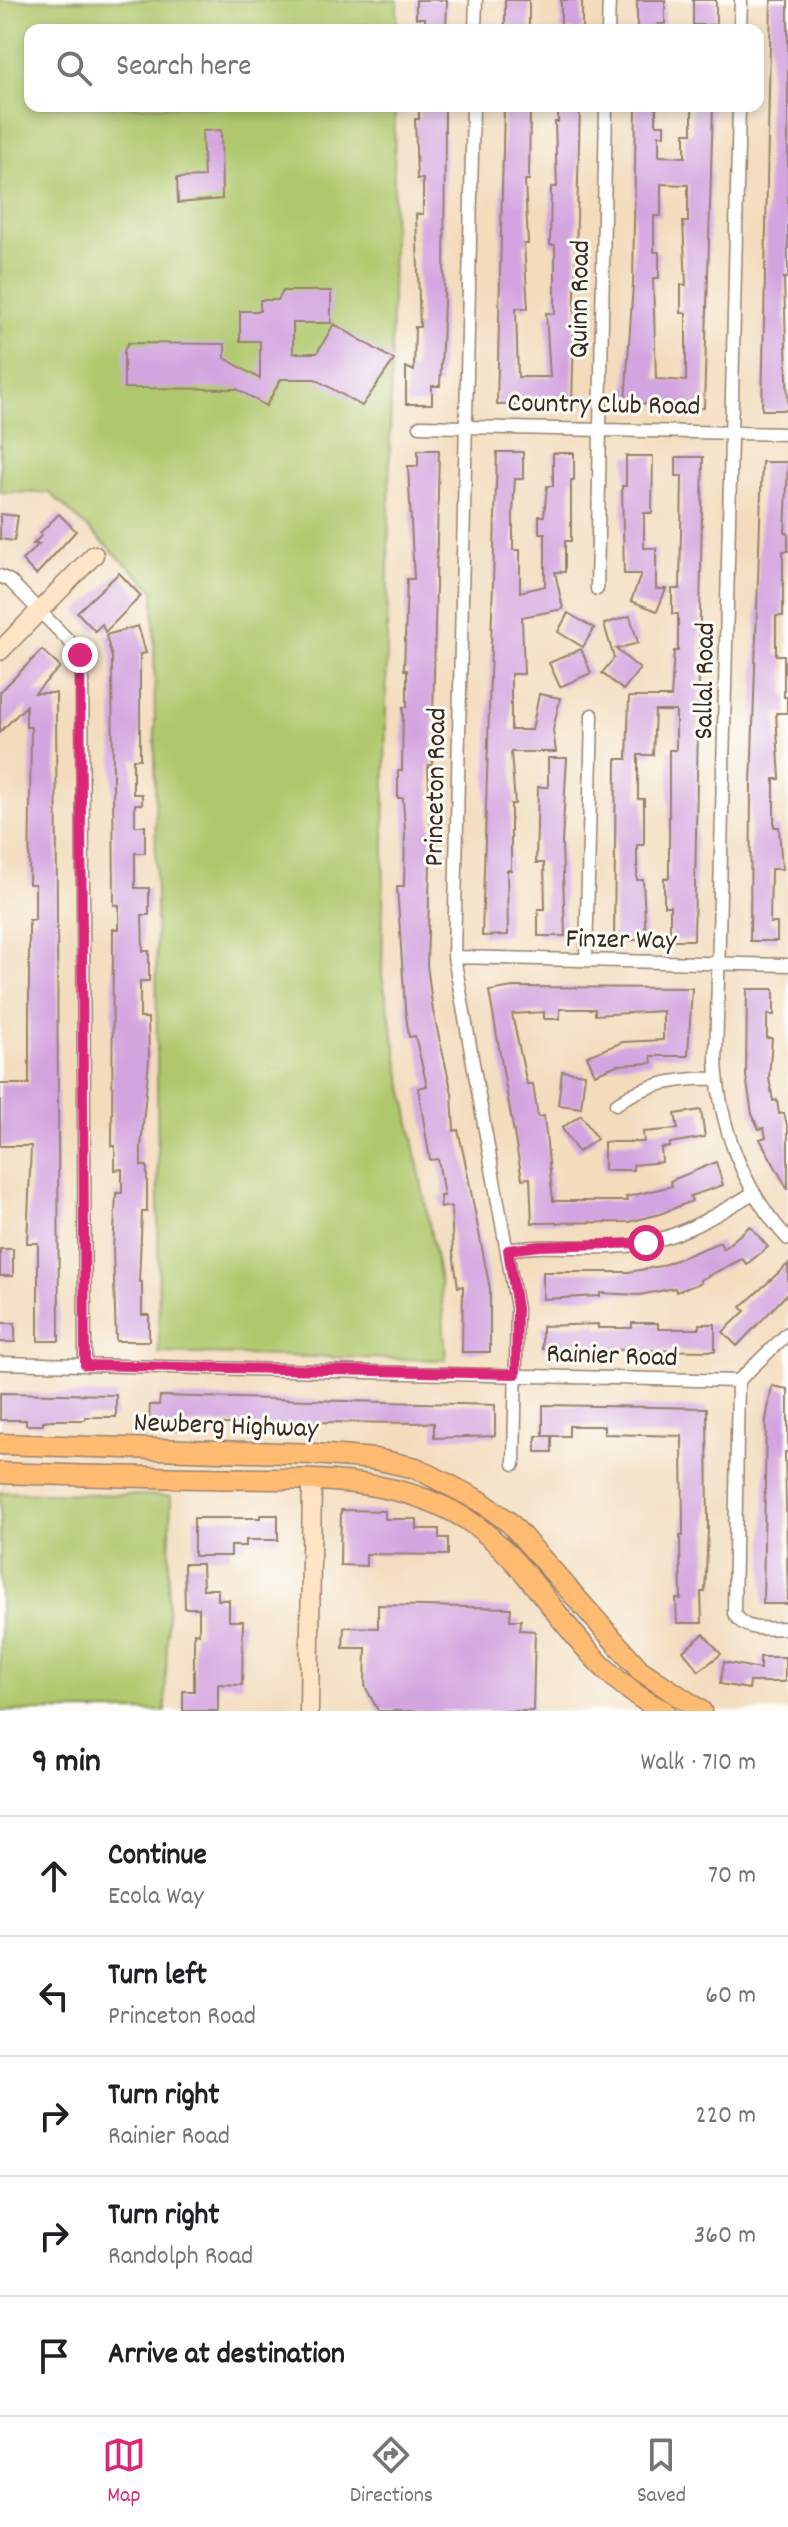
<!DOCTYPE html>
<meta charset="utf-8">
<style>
:root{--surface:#fff;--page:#f2f2f2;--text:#202124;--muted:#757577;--line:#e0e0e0;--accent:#db2777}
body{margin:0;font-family:Dekko,sans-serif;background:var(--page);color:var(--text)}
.stop{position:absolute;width:24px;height:24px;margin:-18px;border:6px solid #db2777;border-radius:50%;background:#fff}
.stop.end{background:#db2777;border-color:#fff;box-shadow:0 2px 8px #0008}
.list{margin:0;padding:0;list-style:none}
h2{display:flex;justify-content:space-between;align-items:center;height:104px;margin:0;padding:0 32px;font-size:34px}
h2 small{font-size:26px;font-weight:400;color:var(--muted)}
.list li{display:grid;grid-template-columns:52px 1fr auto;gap:24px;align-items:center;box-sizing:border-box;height:120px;padding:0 32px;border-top:2px solid var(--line)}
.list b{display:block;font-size:30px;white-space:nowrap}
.list p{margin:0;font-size:26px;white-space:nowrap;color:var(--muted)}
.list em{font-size:26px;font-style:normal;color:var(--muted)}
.icon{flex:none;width:44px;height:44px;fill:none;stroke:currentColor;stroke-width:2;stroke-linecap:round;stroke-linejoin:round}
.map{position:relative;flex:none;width:788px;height:1711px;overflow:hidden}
.search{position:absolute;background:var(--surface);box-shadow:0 4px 12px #0003;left:24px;right:24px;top:24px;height:88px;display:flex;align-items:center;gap:20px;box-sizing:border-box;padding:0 28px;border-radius:16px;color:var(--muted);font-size:30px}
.sheet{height:704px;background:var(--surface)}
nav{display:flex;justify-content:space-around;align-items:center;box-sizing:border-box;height:112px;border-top:2px solid var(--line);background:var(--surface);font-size:22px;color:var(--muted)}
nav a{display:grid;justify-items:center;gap:4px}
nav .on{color:var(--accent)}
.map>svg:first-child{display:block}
.green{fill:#b0c86d;stroke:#767946;stroke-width:2}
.building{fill:#d3a5e0;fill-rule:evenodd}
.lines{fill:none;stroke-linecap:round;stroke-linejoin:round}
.street-casing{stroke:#97826d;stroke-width:15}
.secondary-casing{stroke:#97826d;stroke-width:21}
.primary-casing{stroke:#97826d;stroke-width:23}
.street{stroke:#fff;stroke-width:12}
.secondary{stroke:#ffe4c6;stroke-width:18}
.primary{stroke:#ffbb71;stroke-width:20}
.route{stroke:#db2777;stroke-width:10}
.labels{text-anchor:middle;stroke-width:6;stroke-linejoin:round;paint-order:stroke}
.street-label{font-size:28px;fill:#3b2a1e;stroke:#fdfcf7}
</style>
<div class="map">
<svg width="788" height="1711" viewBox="0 0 788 1711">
<rect width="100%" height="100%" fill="#fdfcf7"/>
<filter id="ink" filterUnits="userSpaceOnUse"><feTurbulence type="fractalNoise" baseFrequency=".0125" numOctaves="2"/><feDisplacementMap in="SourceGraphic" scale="16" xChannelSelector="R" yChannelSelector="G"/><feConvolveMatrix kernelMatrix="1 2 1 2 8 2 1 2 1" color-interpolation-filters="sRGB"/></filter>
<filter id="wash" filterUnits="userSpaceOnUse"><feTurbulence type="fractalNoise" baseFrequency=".006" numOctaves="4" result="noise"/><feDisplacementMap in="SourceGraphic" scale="32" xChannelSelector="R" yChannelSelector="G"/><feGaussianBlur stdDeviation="1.8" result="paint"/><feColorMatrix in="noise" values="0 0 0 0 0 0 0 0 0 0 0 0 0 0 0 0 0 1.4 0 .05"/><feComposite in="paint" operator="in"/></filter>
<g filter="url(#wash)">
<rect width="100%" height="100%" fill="#f3dbbc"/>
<path class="green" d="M0 0H397V30H30V106H395L382 976 441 1286 446 1360 159 1353 154 590 50 493 0 492Z
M0 1492 171 1496 165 1711H0Z"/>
<g id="blocks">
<path class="building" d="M416 0H447L446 30H425V18H416Z
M505 0H529V30H505Z
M561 0H582V30H561Z
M637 0H665V24H658V30H637Z
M693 0H716V25H693Z
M771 0H788V278H784L788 410H762Z
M419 106H445L444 304 440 386H432V404H406V367L414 371 415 327H420L416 214H423V179H417L415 119H419Z
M504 106H530L529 180H525L528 244H524L528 308H516L518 377H550L546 313 555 314V245H550L551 187H557L555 122H558V106H580L572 405H497Z
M636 106H656V125H664V135H659V156L685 157V133H692V106H713L704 408 678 409V403L625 404 633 284ZM661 184 688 185V222H683L686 285H681V313H686V381L656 379 653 278H659V252H654V216H661Z
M221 130 222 199 178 203 177 178 204 177 202 131Z
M283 291H331V323H293V353H317L334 324 394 360 362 406 315 379H281L266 406 237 389 124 388V351L128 343 225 344V358L260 379V341H240V311H260V300H278Z
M418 450H439L432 765H428L431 831 427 965 433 1011 452 1093 454 1131 458 1130 465 1161 490 1289V1352H462L463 1286 458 1287 453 1253 451 1206 441 1208 440 1196H444L438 1159 430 1160 418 1088 427 1086 415 1036 409 1037 405 1008 397 886H404L405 831 403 798H398V771H402L403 707H407V670H404L407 579H414L408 466H418Z
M497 452H523V479H515L513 512V550H520V592L545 586V533H539V516H544L547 486H553V453H574V480H571V541H565V572H555L563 609 522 617 524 674H511V730H532L539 694 560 698 553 730 556 752H511L515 804H511V870H507L508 935 482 936Z
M626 456H653L652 513H644V548H656V589H666L657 611 631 601 641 574H624L622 486H626Z
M676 457H703L694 940H670V906H664V878H669V750H676V711H655L653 755H638V799H644V845H637V880H643L646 940H614L616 759H627L629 697H671L674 651H678V614H672V589H680L682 476H676Z
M762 462H788L785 533H788V551H783V616H776V655H784V697H787V713H776L780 779H774V827H779L782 869H771L770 923H777V941H750L751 784Z
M0 514 18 516 14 541 0 539Z
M59 514 76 531 36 575 22 560 39 544H33L42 535 40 533Z
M119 573 141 596 105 632 102 624 95 631 77 612Z
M568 613 594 628 583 647 558 632Z
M630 616 638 643 616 649 640 669 623 690 602 673 614 658 604 624Z
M138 626 146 653 140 654V759H133V794H142V804H135V826H145V853H135V888H149V915H142L143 951H149V981H140V1018H148L149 1059 141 1146V1166H147V1212H142L139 1282H142V1315H149V1341H116L113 1250 116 1193H122V1169L115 1170V1146H112L113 929H119V905H114L112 658 106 635Z
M581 649 591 673 560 687 549 663Z
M42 650 60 667 35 693H56L59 1341H38V1243H27L31 1146H0V1084H29V920H35V884H29L31 727H26V706L0 732V692Z
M548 758H567L562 843 565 936H538V909H545L544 863H536L538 787H548Z
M513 987 692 988 688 1056H651L652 1063 617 1065 595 1074 587 1056 623 1042 663 1040V1011L595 1015V1009H560V1019H544V1012L512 1014 527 1084H533L538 1117 544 1116 553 1201H627L626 1197 672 1186 670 1181 716 1162 723 1185 690 1196 692 1201 660 1214 629 1222 532 1223 530 1178 522 1179 489 991Z
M747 989H774V1015H767V1038H772L769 1078 773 1101 777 1100 779 1114 784 1113 788 1129V1190L760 1139 766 1137 764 1128 759 1129 752 1114 746 1076Z
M562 1071 585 1074 581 1108 558 1105Z
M701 1110 705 1137 670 1143V1147L661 1148 662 1162 633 1165V1170H604V1142H644L643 1132 678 1129 675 1114Z
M581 1115 597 1139 578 1152 562 1128Z
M750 1226 768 1247 747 1264 742 1259 700 1280 701 1283 676 1292 675 1288 640 1295 600 1293V1296L543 1299V1272H629L661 1266 720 1242 723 1249Z
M0 1249H13V1276H0Z
M788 1264V1293L737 1346 723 1332 745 1311 741 1307Z
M0 1323H15V1342H0Z
M632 1323H658V1329H699V1324H715V1351L542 1349V1326L598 1324V1328H632Z
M772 1386 788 1389V1452H785L788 1604H763L766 1420Z
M0 1393 116 1395V1417H85V1420H52L43 1421V1425H26V1420H0Z
M160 1396 495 1405V1436L434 1438V1423L304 1422V1428L272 1430 245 1424H202L178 1425V1430L158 1429 159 1423H149L150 1405H159Z
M543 1405 707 1408 708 1531 705 1592H701L702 1623H677L676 1599H681L680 1536H683L682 1436 604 1434V1426H569V1436H543Z
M536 1436H552V1452H536Z
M341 1510 385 1511V1519H417V1529H439V1538H448V1555L366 1554V1566L340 1565Z
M260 1515H278V1540H246V1546H231V1556H194V1518H260Z
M184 1564H202L203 1589H218V1600H229V1621H243L242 1685 218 1684V1711H183V1691H194V1633L199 1634V1608H185Z
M378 1605 511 1608 510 1620H521L520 1630 535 1631 533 1711H378L365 1686 366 1648H343L344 1627 378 1628Z
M704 1634 721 1654 699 1671 683 1651Z
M760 1657H785V1682H750L749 1689 720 1684 724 1662 760 1669Z"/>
</g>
</g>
<g filter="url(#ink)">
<use href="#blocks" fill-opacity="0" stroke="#97826d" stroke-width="2"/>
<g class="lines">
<g class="street-casing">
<path id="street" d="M475 30 476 0
M608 30 609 0
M740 30 741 0
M473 106 454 957 517 1308 514 1464
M739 106 716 1060C719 1126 743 1190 788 1239
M420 426 788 434
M0 576 10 581 77 649 82 662 85 1365
M597 589 606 106
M454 957 788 965
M586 960 592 715
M616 1104C643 1084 683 1077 717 1079
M508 1250C548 1243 587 1250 627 1246 674 1241 713 1217 753 1193
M0 1363 738 1381
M738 1381 734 1613C744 1633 768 1628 788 1628
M738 1381 788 1333"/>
</g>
<g class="secondary-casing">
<path id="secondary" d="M0 651 94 555
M309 1711 312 1481"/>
</g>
<g class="primary-casing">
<path id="primary" d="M0 1444 315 1454 375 1459 416 1468 480 1501 510 1523 640 1670 701 1711
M0 1473C69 1475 137 1477 206 1478 301 1481 413 1469 490 1537 551 1591 587 1675 664 1711"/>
</g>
<use href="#street" class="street"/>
<use href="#secondary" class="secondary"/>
<use href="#primary" class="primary"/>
</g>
</g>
<g class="lines" filter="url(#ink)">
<path class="route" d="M80 655 85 1365 516 1374 517 1308 508 1250 539 1246 646 1243"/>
</g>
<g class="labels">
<g class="street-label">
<text transform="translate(577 299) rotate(-89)" y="10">Quinn Road</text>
<text transform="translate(604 402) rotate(1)" y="10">Country Club Road</text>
<text transform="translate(702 681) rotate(-89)" y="10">Sallal Road</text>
<text transform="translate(433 787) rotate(-89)" y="10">Princeton Road</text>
<text transform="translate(621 937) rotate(1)" y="10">Finzer Way</text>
<text transform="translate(612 1353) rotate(2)" y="10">Rainier Road</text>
<text transform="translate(226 1423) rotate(2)" y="10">Newberg Highway</text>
</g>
</g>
</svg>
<div class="stop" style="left:646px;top:1243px"></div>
<div class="stop end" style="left:80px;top:655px"></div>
<div class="search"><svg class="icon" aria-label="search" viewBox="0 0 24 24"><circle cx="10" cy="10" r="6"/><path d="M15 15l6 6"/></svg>Search here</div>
</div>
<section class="sheet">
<h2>9 min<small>Walk · 710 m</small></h2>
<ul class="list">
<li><svg class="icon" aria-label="ahead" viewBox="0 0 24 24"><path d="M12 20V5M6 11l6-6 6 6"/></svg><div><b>Continue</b><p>Ecola Way</p></div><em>70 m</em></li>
<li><svg class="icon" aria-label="left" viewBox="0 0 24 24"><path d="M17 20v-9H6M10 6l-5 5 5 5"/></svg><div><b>Turn left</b><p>Princeton Road</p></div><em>60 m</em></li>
<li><svg class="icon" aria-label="right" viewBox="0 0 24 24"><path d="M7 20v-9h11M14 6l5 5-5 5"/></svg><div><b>Turn right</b><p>Rainier Road</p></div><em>220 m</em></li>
<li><svg class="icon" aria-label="right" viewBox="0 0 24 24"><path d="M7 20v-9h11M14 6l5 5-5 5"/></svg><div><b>Turn right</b><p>Randolph Road</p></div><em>360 m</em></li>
<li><svg class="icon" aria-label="arrive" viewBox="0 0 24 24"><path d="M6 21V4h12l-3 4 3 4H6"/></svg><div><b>Arrive at destination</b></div></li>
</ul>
</section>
<nav>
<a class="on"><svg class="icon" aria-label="map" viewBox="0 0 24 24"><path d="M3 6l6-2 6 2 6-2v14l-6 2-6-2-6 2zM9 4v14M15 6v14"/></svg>Map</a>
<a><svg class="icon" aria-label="directions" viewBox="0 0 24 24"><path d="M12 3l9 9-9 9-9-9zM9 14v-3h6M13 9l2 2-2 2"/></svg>Directions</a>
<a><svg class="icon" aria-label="saved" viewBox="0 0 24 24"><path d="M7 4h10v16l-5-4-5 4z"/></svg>Saved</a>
</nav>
